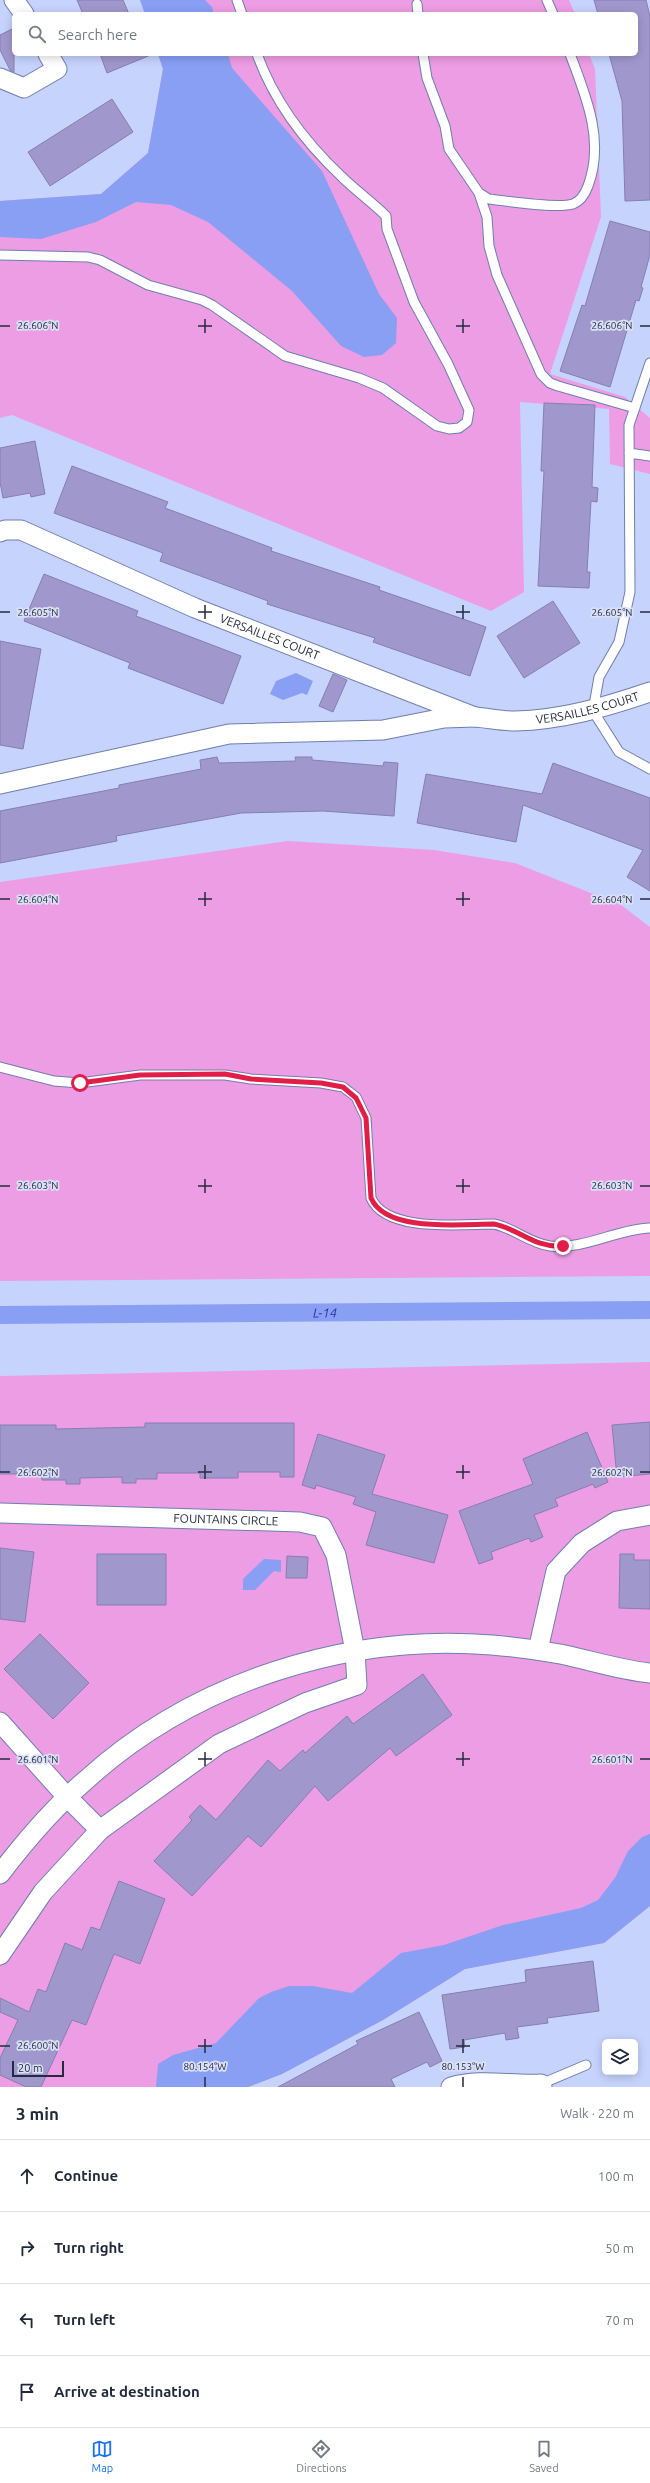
<!DOCTYPE html>
<meta charset="utf-8">
<style>
:root{--surface:#fff;--page:#f6f6f7;--text:#1f2937;--muted:#747a83;--line:#e0e1e3;--accent:#1a73e8}
body{margin:0;font-family:Ubuntu,sans-serif;background:var(--page);color:var(--text)}
.controls{position:absolute;right:12px;bottom:12px;display:grid;overflow:hidden;border-radius:6px;box-shadow:0 2px 10px #0003}
.controls button{width:36px;height:36px;display:grid;place-items:center;padding:0;border:0;border-bottom:1px solid var(--line);background:var(--surface);color:var(--text);font:20px sans-serif}
.scale{position:absolute;left:12px;bottom:10px;width:52px;box-sizing:border-box;padding-left:4px;border:2px solid #252b3f;border-top:0;font-size:11px;line-height:14px;white-space:nowrap;color:#252b3f;-webkit-text-stroke:3px #dae1f6;paint-order:stroke}
.stop{position:absolute;width:12px;height:12px;margin:-9px;border:3px solid #e11d48;border-radius:50%;background:#fff}
.stop.end{background:#e11d48;border-color:#fff;box-shadow:0 1px 4px #0008}
.list{margin:0;padding:0;list-style:none}
h2{display:flex;justify-content:space-between;align-items:center;height:52px;margin:0;padding:0 16px;font-size:17px}
h2 small{font-size:13px;font-weight:400;color:var(--muted)}
.list li{display:grid;grid-template-columns:26px 1fr auto;gap:12px;align-items:center;box-sizing:border-box;height:72px;padding:0 16px;border-top:1px solid var(--line)}
.list b{display:block;font-size:15px;white-space:nowrap}
.list em{font-size:13px;font-style:normal;color:var(--muted)}
.icon{flex:none;width:22px;height:22px;fill:none;stroke:currentColor;stroke-width:2;stroke-linecap:round;stroke-linejoin:round}
.map{position:relative;flex:none;width:650px;height:2087px;overflow:hidden}
.search{position:absolute;background:var(--surface);box-shadow:0 2px 10px #0003;left:12px;right:12px;top:12px;height:44px;display:flex;align-items:center;gap:10px;box-sizing:border-box;padding:0 14px;border-radius:6px;color:var(--muted);font-size:15px}
.sheet{height:340px;background:var(--surface)}
nav{display:flex;justify-content:space-around;align-items:center;box-sizing:border-box;height:56px;border-top:1px solid var(--line);background:var(--surface);font-size:11px;color:var(--muted)}
nav a{display:grid;justify-items:center;gap:2px}
nav .on{color:var(--accent)}
.map>svg:first-child{display:block}
.green{fill:#ed9de3}
.water{fill:#889ff4}
.lines{fill:none;stroke-linecap:round;stroke-linejoin:round}
.canal{stroke:#889ff4;stroke-width:18}
.building{fill:#a098cc;stroke:#867eb1}
.service-casing{stroke:#6f7eae;stroke-width:11}
.minor-casing{stroke:#6f7eae;stroke-width:21}
.service{stroke:#fff;stroke-width:9}
.minor{stroke:#fff;stroke-width:19}
.route{stroke:#e11d48;stroke-width:5}
.ticks{fill:none;stroke:#252b3f;stroke-width:1.5}
.labels{text-anchor:middle;stroke-width:3.5;stroke-linejoin:round;paint-order:stroke}
.street-label{font-size:12px;fill:#252b3f;stroke:#dae1f6}
.water-label{font-size:13px;font-style:italic;fill:#2b33ab;stroke:#dae1f6}
.ticks-label{font-size:10px;text-anchor:middle;fill:#252b3f;stroke:#dae1f6;stroke-width:3.5;stroke-linejoin:round;paint-order:stroke}
</style>
<div class="map">
<svg width="650" height="2087" viewBox="0 0 650 2087">
<rect width="100%" height="100%" fill="#c6d3fd"/>
<path class="green" d="M140 0H569L575 14H145Z
M158 54H589L595 69 601 217 550 374 625 397 650 418V474L610 464 609 409 520 402 524 592 491 611 12 415 0 418V201L101 194 148 153 163 69Z
M288 841 434 850 515 863 621 905 650 927V1276L0 1281V882Z
M650 1362V1906L604 1943 465 1969 383 2020 282 2074 248 2087H0V1376Z"/>
<path class="water" d="M140 0H205L212 7 214 14H145Z
M158 54H228L232 68 322 171 379 294 397 318 396 343 382 355 364 357 341 346 292 291 208 222 171 205 136 202 96 222 41 239 0 237V201L101 194 148 153 163 69Z
M296 673 313 681 307 695 302 693 283 700 270 694 276 681Z
M264 1559 281 1560V1572L274 1571 255 1590H243V1579Z
M650 1834V1906L604 1943 465 1969 383 2020 282 2074 248 2087H156L158 2064 173 2055 216 2043 259 1998 271 1992 289 1986H313L352 1993 401 1953 444 1945 503 1925 581 1908 598 1900 615 1878 628 1851 642 1837Z"/>
<g class="lines">
<path class="canal" id="s1" d="M0 1315 650 1310"/>
</g>
<path class="building" d="M77 0H123L129 14H83Z
M594 0H646L650 16V200L625 201 622 101 609 54H636V14H598Z
M14 28V72L10 70 0 50V35Z
M100 54H153L107 73Z
M112 99 133 132 50 186 28 152Z
M610 221 650 232V255L641 287 643 288 639 301 636 300 610 387 560 371 582 305 585 306Z
M544 403 595 405 592 487 598 488 597 502 591 501 587 572H590L589 588 538 586 544 471H541Z
M35 441 45 494 31 497 30 493 3 498 0 482V448Z
M72 466 168 502 165 508 272 548 271 551 380 587 379 590 486 627 470 676 373 642 375 638 267 604 268 601 160 561 163 553 54 513Z
M44 574 138 611 136 616 241 656 223 704 128 668 130 663 24 621Z
M553 601 580 643 524 678 497 636Z
M0 641 41 649 23 749 0 745Z
M333 674 347 680 333 712 319 706Z
M217 757 219 763 296 761 295 757H312V760L383 766 384 762 398 763 394 816 323 811 241 813 116 836 117 841 0 863V811L119 788V785L201 769 200 760Z
M553 763 650 798V891L627 877 643 850 523 805 516 842 417 823 426 774 542 794Z
M650 1422V1474L617 1477 612 1425Z
M145 1423H294V1477H280V1472H238V1478H200V1473H157V1479H136V1483H122V1477L80 1478V1484H66V1480H42V1474H0V1425H56V1429L145 1427Z
M587 1432 608 1482 595 1488 593 1484 555 1499 558 1506 534 1515 543 1537 531 1542 529 1538 491 1552 493 1559 479 1564 459 1511 533 1484 523 1459Z
M318 1434 385 1455 372 1494 448 1515 434 1563 366 1545 376 1512 353 1504 356 1497 316 1485 315 1489 302 1485Z
M0 1548 34 1552 25 1622 0 1619Z
M97 1554H166V1605H97Z
M620 1554H634V1560H650V1609L619 1608Z
M287 1556 308 1557 307 1578H286Z
M40 1634 89 1683 53 1719 4 1669Z
M423 1674 452 1715 396 1756 390 1748 328 1801 315 1786 261 1847 248 1836 192 1896 154 1861 192 1820 189 1817 200 1805 216 1820 268 1760 280 1771 303 1750 305 1753 347 1716 353 1724Z
M119 1881 165 1899 140 1964 114 1954 86 2025 72 2020 41 2087H26L0 2075V2058L18 2020 0 2012V1998L29 2012 38 1989 46 1992 65 1943 82 1950 91 1927 100 1930Z
M593 1961 599 2011 547 2018 548 2023 517 2027 519 2038 506 2040 505 2033 464 2040 465 2047 450 2049 442 1995 526 1982 525 1970Z
M419 2012 442 2061 430 2067 427 2062 391 2079 395 2087H278L358 2044 356 2041Z"/>
<g class="lines">
<g class="service-casing">
<path id="service" d="M237 0 242 14
M547 0 553 14
M417 4 418 14
M423 54 427 78 445 126 449 149 479 193 487 217 489 246 497 275 541 374 550 383 558 386 635 408
M479 193 489 199C508 201 556 209 573 204 581 201 585 194 588 186 605 141 586 96 570 54
M0 255 88 257 100 260 148 285 202 300 212 305 285 356 359 378 383 388 437 426 449 429 459 428 467 422 469 410 448 364 414 302 387 229 386 216C372 202 355 190 341 176 305 142 274 101 257 54
M650 363 629 425 630 592 619 642 599 677 593 711 619 752 650 769
M629 453 650 456
M0 1067 54 1081 80 1083 140 1075H225L251 1079 321 1083 343 1087 356 1097 366 1118 371 1198C386 1233 462 1224 494 1224 514 1228 529 1243 550 1246 584 1250 617 1229 650 1228
M541 2084 586 2065"/>
</g>
<g class="minor-casing">
<g id="minor">
<path d="M14 0 24 14"/>
<path d="M0 78 24 88 57 69 48 54"/>
<path id="s2" d="M0 532 5 530H21L195 608 475 717 444 718 383 730 229 734 0 784"/>
<path id="s3" d="M475 717C488 718 502 721 515 721 562 720 606 707 650 692"/>
<path id="s4" d="M0 1513 300 1522 322 1527 336 1555 355 1651 357 1685 305 1703 219 1744 100 1830 43 1892 0 1955"/>
<path d="M538 1650 556 1571 582 1543 617 1521 650 1515"/>
<path d="M0 1722 67 1797 100 1830"/>
<path d="M0 1874C26 1840 53 1808 86 1780 194 1682 347 1633 492 1645 515 1647 538 1650 560 1654 590 1660 619 1670 650 1673"/>
<path d="M451 2087C481 2078 511 2086 541 2084L542 2087"/>
</g>
</g>
<use href="#service" class="service"/>
<use href="#minor" class="minor"/>
</g>
<g class="lines">
<path class="route" d="M80 1083 140 1075 225 1074 251 1079 321 1083 343 1087 356 1098 366 1118 371 1198C386 1233 462 1224 494 1224 520 1229 533 1248 563 1246"/>
</g>
<path class="ticks" d="M205 319V333M463 319V333M0 326H10M198 326H212M456 326H470M640 326H650M205 605V619M463 605V619M0 612H10M198 612H212M456 612H470M640 612H650M205 892V906M463 892V906M0 899H10M198 899H212M456 899H470M640 899H650M205 1179V1193M463 1179V1193M0 1186H10M198 1186H212M456 1186H470M640 1186H650M205 1465V1479M463 1465V1479M0 1472H10M198 1472H212M456 1472H470M640 1472H650M205 1752V1766M463 1752V1766M0 1759H10M198 1759H212M456 1759H470M640 1759H650M205 2039V2053M463 2039V2053M0 2046H10M198 2046H212M456 2046H470M205 2077V2087M463 2077V2087"/>
<g class="labels">
<g class="street-label">
<text dy="4" stroke="none"><textPath href="#s2" startOffset="292">VERSAILLES COURT</textPath></text>
<text dy="4" stroke="none"><textPath href="#s3" startOffset="114">VERSAILLES COURT</textPath></text>
<text dy="4" stroke="none"><textPath href="#s4" startOffset="226">FOUNTAINS CIRCLE</textPath></text>
</g>
<g class="water-label">
<text dy="5" stroke="none"><textPath href="#s1" startOffset="325">L-14</textPath></text>
</g>
</g>
<g class="ticks-label">
<text x="38" y="329">26.606°N</text>
<text x="612" y="329">26.606°N</text>
<text x="38" y="616">26.605°N</text>
<text x="612" y="616">26.605°N</text>
<text x="38" y="903">26.604°N</text>
<text x="612" y="903">26.604°N</text>
<text x="38" y="1189">26.603°N</text>
<text x="612" y="1189">26.603°N</text>
<text x="38" y="1476">26.602°N</text>
<text x="612" y="1476">26.602°N</text>
<text x="38" y="1763">26.601°N</text>
<text x="612" y="1763">26.601°N</text>
<text x="38" y="2049">26.600°N</text>
<text x="205" y="2070">80.154°W</text>
<text x="463" y="2070">80.153°W</text>
</g>
</svg>
<div class="controls">
<button><svg class="icon" aria-label="layers" viewBox="0 0 24 24"><path d="M12 4l9 5-9 5-9-5zM3 14l9 5 9-5"/></svg></button>
</div>
<div class="scale">20 m</div>
<div class="stop" style="left:80px;top:1083px"></div>
<div class="stop end" style="left:563px;top:1246px"></div>
<div class="search"><svg class="icon" aria-label="search" viewBox="0 0 24 24"><circle cx="10" cy="10" r="6"/><path d="M15 15l6 6"/></svg>Search here</div>
</div>
<section class="sheet">
<h2>3 min<small>Walk · 220 m</small></h2>
<ul class="list">
<li><svg class="icon" aria-label="ahead" viewBox="0 0 24 24"><path d="M12 20V5M6 11l6-6 6 6"/></svg><div><b>Continue</b></div><em>100 m</em></li>
<li><svg class="icon" aria-label="right" viewBox="0 0 24 24"><path d="M7 20v-9h11M14 6l5 5-5 5"/></svg><div><b>Turn right</b></div><em>50 m</em></li>
<li><svg class="icon" aria-label="left" viewBox="0 0 24 24"><path d="M17 20v-9H6M10 6l-5 5 5 5"/></svg><div><b>Turn left</b></div><em>70 m</em></li>
<li><svg class="icon" aria-label="arrive" viewBox="0 0 24 24"><path d="M6 21V4h12l-3 4 3 4H6"/></svg><div><b>Arrive at destination</b></div></li>
</ul>
</section>
<nav>
<a class="on"><svg class="icon" aria-label="map" viewBox="0 0 24 24"><path d="M3 6l6-2 6 2 6-2v14l-6 2-6-2-6 2zM9 4v14M15 6v14"/></svg>Map</a>
<a><svg class="icon" aria-label="directions" viewBox="0 0 24 24"><path d="M12 3l9 9-9 9-9-9zM9 14v-3h6M13 9l2 2-2 2"/></svg>Directions</a>
<a><svg class="icon" aria-label="saved" viewBox="0 0 24 24"><path d="M7 4h10v16l-5-4-5 4z"/></svg>Saved</a>
</nav>
